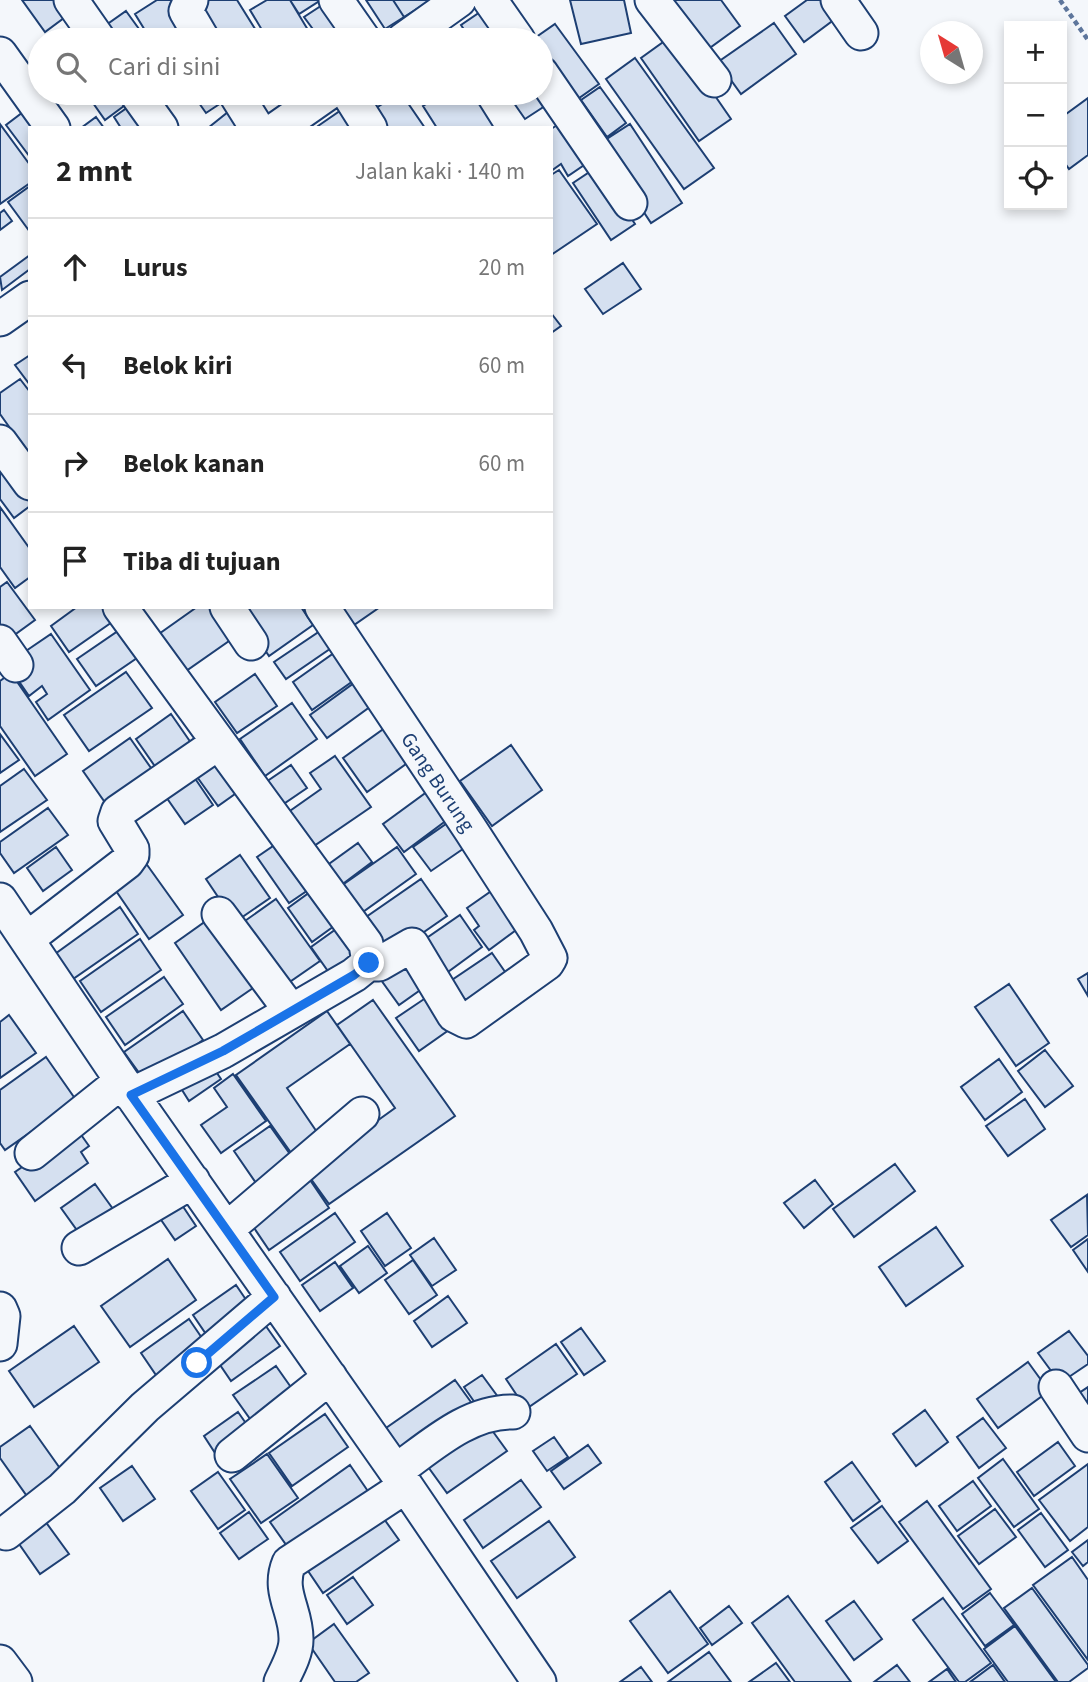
<!DOCTYPE html>
<html lang="id">
<meta charset="utf-8">
<style>
:root{--surface:#fff;--page:#f6f6f6;--text:#222;--muted:#767676;--line:#e0e0e0}
body{margin:0;font-family:"Source Sans 3",sans-serif;background:var(--page);color:var(--text)}
.controls{position:absolute;right:21px;top:21px;display:grid;overflow:hidden;border-radius:0px;box-shadow:0 4px 10px #0003}
.controls button{width:63px;height:63px;display:grid;place-items:center;padding:0;border:0;border-bottom:2px solid var(--line);background:var(--surface);color:var(--text);font:35px sans-serif}
.compass{position:absolute;left:920px;top:21px;width:63px;height:63px;border-radius:50%;background:var(--surface);box-shadow:0 4px 10px #0003;rotate:323deg}
.stop{position:absolute;width:21px;height:21px;margin:-16px;border:5px solid #1a73e8;border-radius:50%;background:#fff}
.stop.end{background:#1a73e8;border-color:#fff;box-shadow:0 2px 7px #0008}
.list{margin:0;padding:0;list-style:none}
h2{display:flex;justify-content:space-between;align-items:center;height:91px;margin:0;padding:0 28px;font-size:30px}
h2 small{font-size:23px;font-weight:400;color:var(--muted)}
.list li{display:grid;grid-template-columns:46px 1fr auto;gap:21px;align-items:center;box-sizing:border-box;height:98px;padding:0 28px;border-top:2px solid var(--line)}
.list b{display:block;font-size:26px;white-space:nowrap}
.list em{font-size:23px;font-style:normal;color:var(--muted)}
.icon{flex:none;width:38px;height:38px;fill:none;stroke:currentColor;stroke-width:2;stroke-linecap:round;stroke-linejoin:round}
.map{position:relative;flex:none;width:1088px;height:1682px;overflow:hidden}
.search{position:absolute;background:var(--surface);box-shadow:0 4px 10px #0003;left:28px;top:28px;width:525px;height:77px;display:flex;align-items:center;gap:18px;box-sizing:border-box;padding:0 24px;border-radius:38px;color:var(--muted);font-size:26px}
.panel{position:absolute;background:var(--surface);box-shadow:0 4px 10px #0003;left:28px;top:126px;width:525px;height:483px;border-radius:0px}
.map>svg:first-child{display:block}
.building{fill:#d5e0f0;stroke:#1d3f73;stroke-width:2}
.lines{fill:none;stroke-linecap:round;stroke-linejoin:round}
.minor-casing{stroke:#1d3f73;stroke-width:37}
.path{stroke:#5e769c;stroke-width:4.5;stroke-dasharray:5 3.5;stroke-linecap:butt}
.minor{stroke:#f4f7fb;stroke-width:33}
.route{stroke:#1a73e8;stroke-width:9}
.labels{text-anchor:middle;stroke-width:5;stroke-linejoin:round;paint-order:stroke}
.street-label{font-size:21px;fill:#1d3f73;stroke:#f4f7fb}
</style>
<div class="map">
<svg width="1088" height="1682" viewBox="0 0 1088 1682">
<rect width="100%" height="100%" fill="#f4f7fb"/>
<path class="building" d="M22 0H69L76 9 45 32Z
M157 0H173L200 40H151L135 14Z
M209 0H237L262 40H211L192 11Z
M267 0H290L314 40H268L250 10Z
M290 0H321L299 14Z
M330 0 353 40H321L304 17Z
M366 0H393L404 17 385 29Z
M393 0H431L404 17Z
M570 0H624L631 33 581 44Z
M659 0H721L740 26 700 55Z
M807 0H833L843 13 804 42 785 16Z
M489 6 513 40H471L461 25Z
M126 11 147 40H106L99 30Z
M774 23 796 54 741 94 718 62Z
M555 24 599 84 572 103 541 59V40H532Z
M673 35 731 119 699 141 641 58Z
M635 58 714 168 684 189 606 79Z
M600 87 626 123 607 137 581 100Z
M86 93H132L136 97 105 120Z
M192 93H231L233 95 206 113Z
M245 93H280L255 109Z
M399 93H401L425 128H381L370 112Z
M444 93H472L494 128H437L423 106Z
M507 93H541L554 100 525 119Z
M1088 98V155L1069 169 1062 159V117Z
M138 100 153 128H121L114 117Z
M350 104 366 128H319L318 126Z
M31 106 47 128H30V157L6 125Z
M228 112 240 128H208Z
M96 117 104 128H81Z
M567 119 593 159 568 176 561 164 551 171V129Z
M0 124 30 165V183L0 204Z
M630 124 682 203 651 223 599 144Z
M597 167 635 224 611 240 573 183Z
M559 170 597 224 551 255V175Z
M30 186V232L8 202Z
M4 210 12 221 0 230V213Z
M30 255V269L2 290 0 277Z
M623 263 641 289 603 314 585 289Z
M551 313 561 326 551 333Z
M30 355V385L15 365Z
M20 379 30 392V456L0 414V393Z
M0 448 30 489V506L14 518 0 499Z
M0 507 30 549V577L15 588 0 567Z
M7 582 35 620 6 641 0 633V587Z
M77 607H106L115 620 69 652 51 626Z
M197 607H220L239 634 176 678 149 641Z
M248 607H301L313 625 269 656 240 613Z
M342 607H380L354 625Z
M329 625 340 642 286 679 274 662Z
M118 631 137 658 96 686 77 659Z
M51 634 90 690 48 720 36 702 47 694 42 686 29 696 16 677 20 655Z
M341 648 360 676 312 710 293 682Z
M126 672 152 708 89 751 64 715Z
M11 673 67 754 35 776 0 726V681Z
M255 674 277 706 237 733 215 702Z
M361 678 378 701 327 738 310 715Z
M292 703 317 739 265 776 240 739Z
M171 714 198 753 163 778 136 739Z
M389 725 413 759 367 792 343 758Z
M0 734 19 760 0 773Z
M130 738 158 778 111 811 83 771Z
M511 745 542 790 492 826 460 781Z
M335 756 371 807 311 848 287 813 321 789 310 773Z
M219 757 242 789 218 806 195 774Z
M291 765 307 788 282 805 266 782Z
M24 769 47 800 0 832V786Z
M192 774 213 805 185 824 164 794Z
M435 786 455 814 404 852 383 824Z
M48 808 68 835 14 873 0 853V842Z
M456 817 473 842 431 871 413 847Z
M282 840 314 886 289 903 257 857Z
M358 843 372 862 336 889 322 869Z
M56 847 72 870 43 891 27 868Z
M397 847 416 874 360 914 341 886Z
M240 855 270 898 235 922 206 879Z
M145 862 183 915 149 939 112 885Z
M421 879 447 916 382 961 356 924Z
M500 885 527 922 489 950 474 930 479 926 467 908Z
M317 887 341 921 312 942 288 908Z
M276 899 320 961 278 990 235 928Z
M120 907 138 934 73 979 55 954Z
M460 915 482 947 441 977 418 944Z
M206 921 253 988 221 1010 175 943Z
M339 927 358 954 330 974 311 947Z
M140 939 161 970 101 1012 80 981Z
M410 949 433 981 399 1005 376 973Z
M492 953 510 979 462 1013 443 986Z
M1088 973V996L1078 979Z
M164 977 183 1004 125 1045 106 1017Z
M1009 984 1049 1043 1016 1066 975 1007Z
M433 993 456 1025 419 1051 396 1018Z
M373 1000 455 1116 329 1204 306 1172 395 1108 337 1025Z
M183 1011 203 1040 145 1081 124 1052Z
M327 1011 350 1044 287 1088 321 1138 294 1157 236 1075Z
M9 1015 36 1053 0 1078V1022Z
M1045 1050 1073 1086 1045 1107 1018 1071Z
M46 1057 76 1100 5 1150 0 1143V1090Z
M999 1059 1022 1092 985 1120 961 1087Z
M208 1060 221 1079 189 1101 177 1082Z
M233 1074 266 1121 221 1153 201 1125 227 1107 214 1088Z
M1025 1099 1045 1129 1008 1156 986 1126Z
M270 1126 292 1157 256 1183 234 1151Z
M77 1129 89 1146 81 1152 88 1163 35 1201 15 1172Z
M895 1164 915 1191 854 1237 833 1209Z
M308 1177 329 1208 269 1250 248 1219Z
M815 1180 833 1204 804 1228 784 1203Z
M95 1184 113 1209 79 1233 61 1208Z
M1087 1195 1088 1235 1071 1247 1051 1220Z
M178 1199 196 1226 175 1240 157 1214Z
M335 1213 355 1242 300 1281 280 1252Z
M387 1213 411 1248 385 1266 361 1231Z
M936 1227 963 1266 906 1306 879 1267Z
M434 1238 456 1270 432 1286 410 1255Z
M1088 1239V1272L1073 1250Z
M368 1246 387 1273 359 1293 340 1266Z
M168 1259 196 1300 130 1347 101 1306Z
M413 1260 437 1295 409 1314 385 1280Z
M335 1262 353 1288 320 1311 302 1285Z
M236 1285 251 1307 208 1337 193 1315Z
M448 1296 467 1323 432 1347 414 1321Z
M189 1319 206 1344 158 1378 141 1353Z
M263 1322 280 1346 231 1381 214 1356Z
M74 1326 99 1362 34 1407 9 1371Z
M581 1328 605 1361 584 1375 561 1342Z
M1069 1331 1088 1356V1364L1060 1383 1038 1353Z
M556 1344 577 1374 526 1409 506 1379Z
M1028 1362 1049 1391 998 1428 977 1399Z
M276 1366 295 1393 253 1423 233 1395Z
M482 1375 501 1401 482 1413 464 1387Z
M455 1380 476 1409 407 1458 386 1428Z
M1088 1387V1431L1067 1401Z
M925 1410 948 1442 916 1466 893 1434Z
M238 1412 252 1432 217 1456 204 1436Z
M325 1414 348 1447 292 1486 269 1453Z
M983 1418 1006 1448 979 1468 957 1437Z
M486 1422 507 1451 447 1493 426 1464Z
M30 1426 64 1474 29 1499 0 1458V1447Z
M554 1437 568 1457 547 1471 533 1451Z
M1058 1442 1075 1466 1034 1496 1017 1472Z
M588 1445 601 1463 564 1489 551 1471Z
M267 1454 298 1498 261 1523 230 1479Z
M1003 1459 1039 1509 1014 1527 978 1478Z
M852 1462 880 1501 853 1521 825 1482Z
M1088 1464V1527L1070 1541 1039 1500Z
M350 1465 374 1500 294 1556 270 1522Z
M132 1466 155 1499 123 1521 100 1488Z
M218 1472 245 1510 218 1529 191 1491Z
M521 1480 541 1507 483 1548 464 1520Z
M973 1481 991 1506 957 1531 939 1506Z
M927 1501 991 1589 963 1609 899 1522Z
M882 1506 908 1541 878 1563 851 1528Z
M377 1509 399 1540 323 1593 302 1562Z
M995 1509 1016 1537 979 1564 958 1536Z
M249 1512 268 1539 239 1559 220 1533Z
M1041 1513 1068 1550 1045 1567 1018 1530Z
M45 1521 69 1554 40 1574 17 1541Z
M549 1521 575 1557 517 1598 491 1561Z
M1088 1540V1562L1083 1566 1072 1552Z
M1072 1557 1088 1580V1660L1033 1585Z
M353 1577 373 1605 347 1624 327 1595Z
M1032 1588 1088 1665V1668L1069 1682H1058L1004 1608Z
M670 1591 708 1644 668 1673 630 1621Z
M990 1593 1014 1625 985 1646 962 1614Z
M788 1596 851 1682H795L752 1623Z
M943 1598 991 1663 965 1682H959L913 1620Z
M854 1601 882 1639 854 1660 826 1621Z
M729 1606 742 1623 712 1645 700 1628Z
M334 1624 369 1673 356 1682H335L308 1643Z
M1015 1626 1056 1682H1008L984 1649Z
M709 1652 731 1682H668Z
M776 1663 790 1682H749Z
M897 1665 910 1682H874Z
M993 1665 1005 1682H970Z
M641 1667 652 1682H620Z
M947 1669 956 1682H929Z"/>
<g class="lines">
<g class="minor-casing">
<path id="minor" d="M71 0 99 40
M191 0 186 11 203 40
M336 0 364 40
M490 0 518 40
M652 0 714 80
M838 0 861 33
M403 40 459 0
M0 54 53 128
M541 73 630 203
M136 93 161 128
M235 93 257 128
M348 93 370 128
M278 128 328 93
M0 319 30 298
M0 442 30 483
M120 607 366 944 369 963
M227 607 251 643
M0 642 16 665
M0 900 122 1081 406 1486 539 1682
M219 914 291 1011
M27 939 127 862 132 855V849L115 821 118 812 218 743
M131 1095 223 1051 354 975 369 963 379 964 412 945 454 1015 466 1021 547 963 550 958 536 931 470 829 322 607
M32 1153 122 1081
M227 1229 362 1114
M79 1248 193 1181
M0 1309 3 1316 0 1344
M1056 1387 1088 1435
M232 1455 330 1377
M396 1471C430 1447 468 1411 513 1412
M6 1533 62 1489 145 1407 274 1297
M0 1662 15 1682
M281 1682C287 1669 296 1654 296 1640 297 1611 277 1592 289 1563L406 1486"/>
</g>
<path class="path" d="M1060 0 1088 40"/>
<use href="#minor" class="minor"/>
</g>
<g class="lines">
<path class="route" d="M197 1363 274 1297 131 1095 223 1051 354 975 369 963"/>
</g>
<g class="labels">
<g class="street-label">
<text transform="translate(438 782) rotate(56)" y="7">Gang Burung</text>
</g>
</g>
</svg>
<div class="controls">
<button>+</button>
<button>−</button>
<button><svg class="icon" aria-label="locate" viewBox="0 0 24 24"><circle cx="12" cy="12" r="6"/><path d="M12 2v4M12 18v4M2 12h4M18 12h4"/></svg></button>
</div>
<svg class="compass" viewBox="-18 -18 36 36"><path d="M0-13l5 13h-10z" fill="#e53935"/><path d="M0 13l5-13h-10z" fill="#767676"/></svg>
<div class="stop" style="left:197px;top:1363px"></div>
<div class="stop end" style="left:369px;top:963px"></div>
<div class="search"><svg class="icon" aria-label="search" viewBox="0 0 24 24"><circle cx="10" cy="10" r="6"/><path d="M15 15l6 6"/></svg>Cari di sini</div>
<section class="panel">
<h2>2 mnt<small>Jalan kaki · 140 m</small></h2>
<ul class="list">
<li><svg class="icon" aria-label="ahead" viewBox="0 0 24 24"><path d="M12 20V5M6 11l6-6 6 6"/></svg><div><b>Lurus</b></div><em>20 m</em></li>
<li><svg class="icon" aria-label="left" viewBox="0 0 24 24"><path d="M17 20v-9H6M10 6l-5 5 5 5"/></svg><div><b>Belok kiri</b></div><em>60 m</em></li>
<li><svg class="icon" aria-label="right" viewBox="0 0 24 24"><path d="M7 20v-9h11M14 6l5 5-5 5"/></svg><div><b>Belok kanan</b></div><em>60 m</em></li>
<li><svg class="icon" aria-label="arrive" viewBox="0 0 24 24"><path d="M6 21V4h12l-3 4 3 4H6"/></svg><div><b>Tiba di tujuan</b></div></li>
</ul>
</section>
</div>
